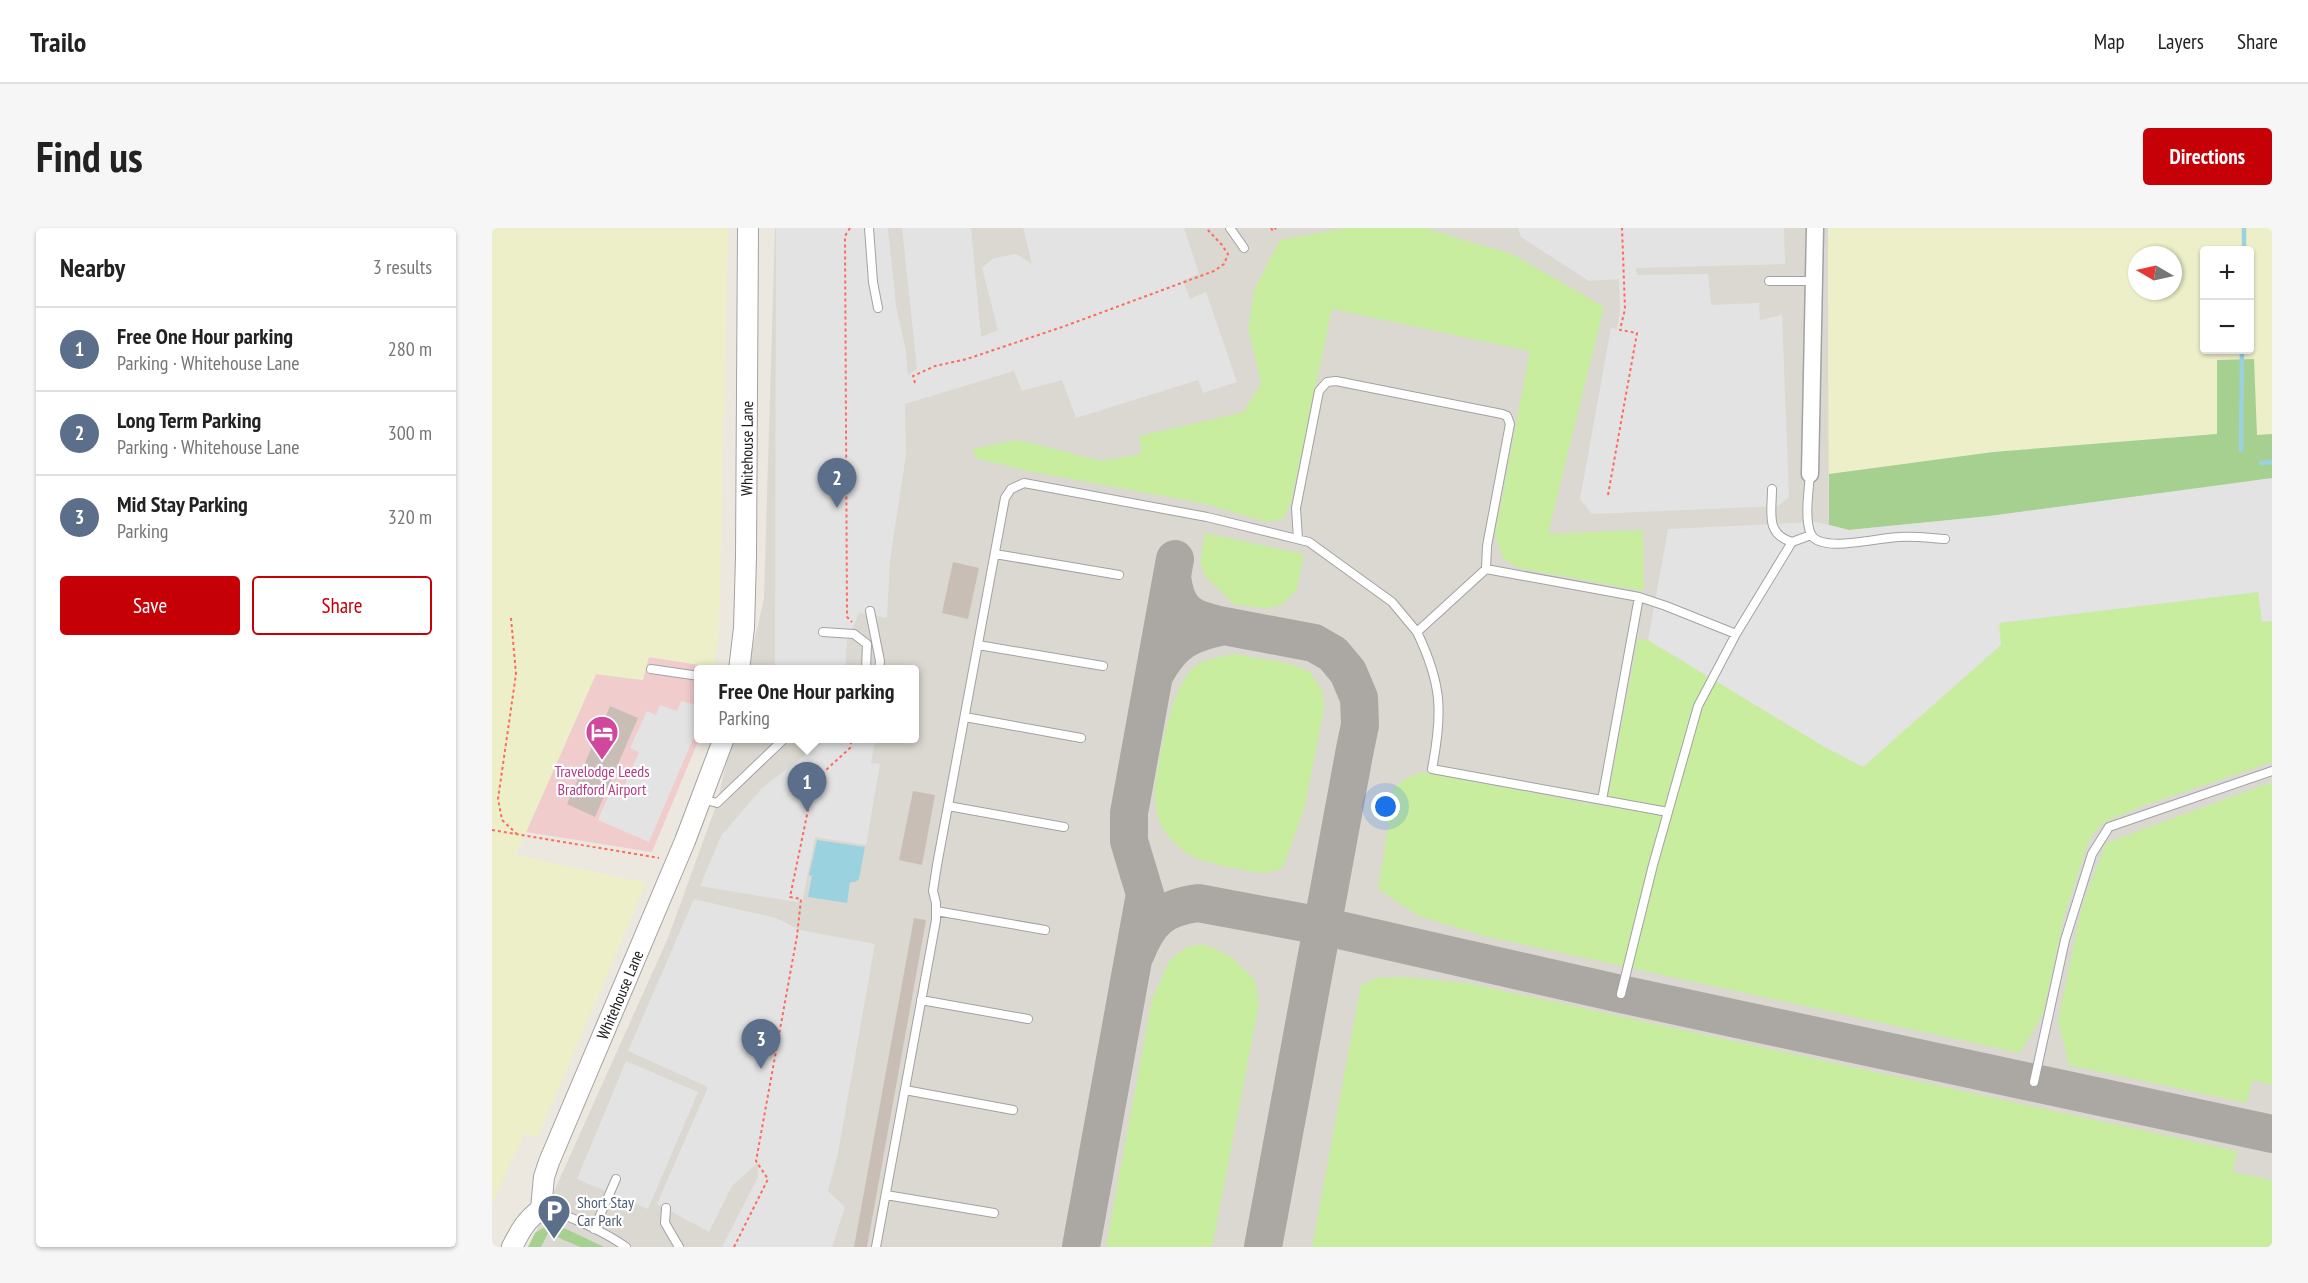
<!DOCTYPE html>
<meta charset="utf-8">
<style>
:root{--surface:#fff;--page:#f6f6f6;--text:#222;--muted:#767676;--line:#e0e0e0;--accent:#c50007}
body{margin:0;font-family:"PT Sans Narrow",sans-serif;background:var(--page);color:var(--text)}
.controls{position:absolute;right:18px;top:18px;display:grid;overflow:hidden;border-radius:6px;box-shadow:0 2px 4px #0004}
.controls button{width:54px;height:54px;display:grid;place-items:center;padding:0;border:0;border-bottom:2px solid var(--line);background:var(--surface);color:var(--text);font:30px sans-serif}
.compass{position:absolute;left:1636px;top:18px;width:54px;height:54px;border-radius:50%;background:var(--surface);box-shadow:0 2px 4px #0004;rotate:279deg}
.you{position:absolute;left:894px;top:579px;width:21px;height:21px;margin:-15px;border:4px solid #fff;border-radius:50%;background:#1a73e8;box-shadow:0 0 0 9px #1a73e833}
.badge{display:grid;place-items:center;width:39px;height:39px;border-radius:50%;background:var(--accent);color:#fff;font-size:20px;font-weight:700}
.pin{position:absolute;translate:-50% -50px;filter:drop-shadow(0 2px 3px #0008)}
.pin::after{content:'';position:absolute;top:32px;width:21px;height:18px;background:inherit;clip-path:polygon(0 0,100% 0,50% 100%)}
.popup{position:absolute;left:202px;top:437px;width:225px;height:78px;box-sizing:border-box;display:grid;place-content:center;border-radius:6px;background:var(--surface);filter:drop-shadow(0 2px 4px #0005);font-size:20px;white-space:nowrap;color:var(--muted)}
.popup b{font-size:22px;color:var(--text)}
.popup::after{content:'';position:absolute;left:50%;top:100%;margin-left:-12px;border:12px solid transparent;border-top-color:var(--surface)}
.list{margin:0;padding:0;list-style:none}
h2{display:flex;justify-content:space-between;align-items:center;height:78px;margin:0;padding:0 24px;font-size:26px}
h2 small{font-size:20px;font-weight:400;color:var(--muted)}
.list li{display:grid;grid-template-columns:39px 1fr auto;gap:18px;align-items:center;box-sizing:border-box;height:84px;padding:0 24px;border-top:2px solid var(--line)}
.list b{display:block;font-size:22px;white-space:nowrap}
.list p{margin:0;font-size:20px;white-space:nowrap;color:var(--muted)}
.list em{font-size:20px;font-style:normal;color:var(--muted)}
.actions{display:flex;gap:12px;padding:18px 24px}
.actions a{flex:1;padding:14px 0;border:2px solid var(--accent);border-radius:6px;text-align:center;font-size:21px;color:var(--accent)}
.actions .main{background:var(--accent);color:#fff}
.map{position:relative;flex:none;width:1780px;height:1019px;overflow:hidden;border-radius:6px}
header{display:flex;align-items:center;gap:36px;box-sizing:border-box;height:84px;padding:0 30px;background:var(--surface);border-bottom:2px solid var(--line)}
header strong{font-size:28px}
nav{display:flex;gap:33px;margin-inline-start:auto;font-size:21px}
.intro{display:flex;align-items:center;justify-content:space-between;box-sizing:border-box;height:144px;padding:0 36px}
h1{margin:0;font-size:42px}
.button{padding:15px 27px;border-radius:6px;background:var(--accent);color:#fff;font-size:21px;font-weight:700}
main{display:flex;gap:36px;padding:0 36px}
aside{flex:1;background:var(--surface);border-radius:6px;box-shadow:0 2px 4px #0004}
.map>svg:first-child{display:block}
.commercial{fill:#f1cccc}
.airport{fill:#dbd8d1}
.farmland{fill:#edefc8;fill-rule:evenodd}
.grass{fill:#c8ed9f}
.forest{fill:#a5d090}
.parking{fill:#e3e3e3}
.water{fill:#9bd2df}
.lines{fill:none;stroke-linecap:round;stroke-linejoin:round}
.stream{stroke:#9bd2df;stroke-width:4.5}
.taxiway{stroke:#aba8a4;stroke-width:38}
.building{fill:#c9beb5}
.service-casing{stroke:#a2a2a2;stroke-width:10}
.minor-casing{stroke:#a2a2a2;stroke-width:19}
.tertiary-casing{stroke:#a2a2a2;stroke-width:22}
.path{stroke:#ff695e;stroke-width:2;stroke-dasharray:3 3;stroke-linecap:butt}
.service{stroke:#fff;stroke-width:8}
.minor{stroke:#fff;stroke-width:16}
.tertiary{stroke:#fff;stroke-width:20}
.labels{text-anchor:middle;stroke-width:4.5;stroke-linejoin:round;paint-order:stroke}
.street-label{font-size:16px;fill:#1b1b1b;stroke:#fff}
.hotel-label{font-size:16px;fill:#b23c85;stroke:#fff}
.service-label{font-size:16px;fill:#4e5e75;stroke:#fff;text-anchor:start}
</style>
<header>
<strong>Trailo</strong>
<nav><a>Map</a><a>Layers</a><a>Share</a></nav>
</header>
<div class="intro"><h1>Find us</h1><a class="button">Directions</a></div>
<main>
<aside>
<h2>Nearby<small>3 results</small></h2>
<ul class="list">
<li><span class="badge" style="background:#5c6f8a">1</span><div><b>Free One Hour parking</b><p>Parking · Whitehouse Lane</p></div><em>280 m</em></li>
<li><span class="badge" style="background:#5c6f8a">2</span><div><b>Long Term Parking</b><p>Parking · Whitehouse Lane</p></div><em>300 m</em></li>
<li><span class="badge" style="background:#5c6f8a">3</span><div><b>Mid Stay Parking</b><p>Parking</p></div><em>320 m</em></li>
</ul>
<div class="actions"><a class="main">Save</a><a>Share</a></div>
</aside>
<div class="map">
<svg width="1780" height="1019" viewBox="0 0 1780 1019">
<rect width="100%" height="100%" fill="#ede8df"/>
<path class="commercial" d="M156 429 221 439V441L207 442V511L160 624 34 604 104 446 151 452Z"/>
<path class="airport" d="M283 0H1336L1337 297 1780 250V1019H37L176 710 225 575 240 511 423 510V442L256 441 272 370Z"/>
<path class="farmland" d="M0 0H236L227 404 221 439 157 429 151 452 104 446 24 627 154 655 46 909 33 905 0 976Z
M1336 0H1780V250L1337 297ZM1712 22H1758V122H1712ZM1645 27H1681V63H1645Z"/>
<path class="grass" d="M855 0H932L1022 27 1112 79 1056 306 1151 302 1152 363 1026 340 1011 330 1003 307 1038 123 840 81 798 278 790 292 775 294 714 276 531 242 484 230 480 221 526 212 610 233 649 226 648 208 752 184 769 155 756 100 763 60 788 12Z
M713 305 812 326 805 361 791 376 775 381 742 376 714 349 708 335Z
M1766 364 1770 394 1780 393V534L1648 579 1611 595 1598 609 1572 688 1551 786 1528 825 993 708 927 688 886 661 897 595 890 593C897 563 900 555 930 544L1114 579 1146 411 1156 412 1331 518 1371 539 1507 395Z
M741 426 800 436 819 445 830 463 832 480 813 578 791 639C776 649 759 643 743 640 710 634 689 629 670 599 666 592 662 573 663 564 665 535 680 457 702 439 712 431 728 429 741 426Z
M1780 554V857L1760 852 1755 875 1577 837 1566 793 1590 679 1614 615Z
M712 716 741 730 763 752 767 776 720 1019H614L660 771 678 732 695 719Z
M913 749 980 756 1745 923 1741 944 1780 952V1019H820L869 757 885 750Z"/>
<path class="forest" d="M1762 131 1765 207 1780 206V251L1498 288 1357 302 1337 297V246L1501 224 1725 206V132Z
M56 997 74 1001 112 1019H88L56 1005 49 1019H36L43 1005Z"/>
<path class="parking" d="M284 0H396L404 78 414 123 416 147 425 141 410 0H479L489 109 506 102 490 40 502 30 524 26 540 36 531 0H692L707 46 691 52 695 63 698 71 714 64 745 154 711 165 706 152 584 190 570 152 530 163 522 143 413 176 414 227 398 332 395 390 367 385 355 413 353 441 283 442Z
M1026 0H1292L1293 36 1144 40 1145 47 1216 46 1219 77 1267 75 1268 92 1290 87 1297 269 1286 278 1100 286 1088 271 1119 100 1125 101 1128 81 1127 51 1097 53 1029 9Z
M1780 250V393L1770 394 1766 364 1507 395 1509 417 1371 539 1331 518 1156 412 1176 301 1325 294 1357 302 1498 288Z
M189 473 207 478 205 489 207 492V497L157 614 106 592 121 557 131 561 147 524 138 520 155 483 164 487 168 477 185 483Z
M334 511H383L379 535 388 536 374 617 323 609 310 675 208 658 229 608 270 560Z
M202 671 284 690 308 702 383 716 346 925 336 963 353 979 340 1019H230L266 949V934L240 958 217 1004 165 976 216 859 136 823Z
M134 833 206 864 156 981 85 951Z"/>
<path class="water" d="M325 612 373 619 367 651 363 654H358L355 675 316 669 320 648 317 647Z"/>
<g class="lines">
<path class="stream" d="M1752 22V0
M1749 222 1750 122
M1769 235 1780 234"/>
<path class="taxiway" d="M732 398 822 415 841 426 856 444 867 470 868 497 863 521 771 1019
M663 446C681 413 696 406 732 398 698 391 684 385 680 348
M644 725C657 692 670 680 706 675L830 698 1129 766 1780 906
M589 1019 653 666 637 613V585L683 331"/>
</g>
<path class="building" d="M461 334 487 340 476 391 450 385Z
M118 478 146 490 103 589 75 576Z
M421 563 443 567 430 637 407 632Z
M422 690 434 692 375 1019H362Z"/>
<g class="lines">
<g class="service-casing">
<path id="service" d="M377 0 381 54 386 80
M738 0 752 20
M1277 53H1322
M1318 246C1317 261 1312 292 1319 306 1328 326 1388 309 1407 309 1422 308 1438 310 1453 311
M1280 261C1280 284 1273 306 1300 314
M806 311 804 280 827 163 835 154 844 153 1010 186 1015 188 1018 196 995 318 994 341
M503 326 627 347
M378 383 388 433 387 442
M331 404 362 406 375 416 374 442
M925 404C950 456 951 484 940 541L1176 584
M486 417 611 438
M159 441 207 448
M473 489 589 510
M210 571 225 575 293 510
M1110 572 1147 369
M456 578 572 599
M444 683 553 702
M1129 766 1161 637 1206 478 1244 406 1300 314 1319 307
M429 772 536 791
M1542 854 1573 712 1600 626 1617 599 1780 543
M413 862 521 882
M394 967 502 985
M174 980 173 995 187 1019
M50 981C72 984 116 1006 134 1019
M102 1001 124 951
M384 1019 444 692V675L441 663 445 637 513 270 519 261 532 255 715 289 817 314 900 374 925 404 994 341 1147 369 1174 378 1244 406"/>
</g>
<g class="minor-casing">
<path id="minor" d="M1318 246 1323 0"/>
</g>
<g class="tertiary-casing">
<g id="tertiary">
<path id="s1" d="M247 442 252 400 254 329 256 0"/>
<path id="s2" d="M20 1019C28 1003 34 992 49 981L52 949 57 934 193 613 232 510"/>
</g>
</g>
<path class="path" d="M358 0 353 8 355 389 360 394
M779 0 781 3 784 0
M423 155 421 148 443 138 475 131 573 98 722 43 732 36 736 26 730 17 714 0
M1116 267 1145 105 1128 102 1133 81 1130 0
M19 390 24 446 6 571 10 592 26 607
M0 602 167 630
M242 1019 276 951 264 933 305 708 309 671 298 669 322 553 358 520 360 510"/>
<use href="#service" class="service"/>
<use href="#minor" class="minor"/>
<use href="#tertiary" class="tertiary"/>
</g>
<defs>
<g id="hotel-pin" transform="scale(1.725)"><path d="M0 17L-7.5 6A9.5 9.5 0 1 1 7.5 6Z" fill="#d1479c" stroke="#fff"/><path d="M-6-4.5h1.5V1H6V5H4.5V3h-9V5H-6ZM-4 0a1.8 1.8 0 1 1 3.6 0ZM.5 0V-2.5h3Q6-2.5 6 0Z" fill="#fff"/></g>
<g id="parking-pin" transform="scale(1.725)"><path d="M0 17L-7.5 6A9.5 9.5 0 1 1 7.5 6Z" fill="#5c6f8a" stroke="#fff"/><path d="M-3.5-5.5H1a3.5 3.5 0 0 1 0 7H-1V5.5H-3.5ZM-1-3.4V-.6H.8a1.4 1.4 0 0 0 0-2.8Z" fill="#fff"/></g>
</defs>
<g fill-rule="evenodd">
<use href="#hotel-pin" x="110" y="504"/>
<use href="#parking-pin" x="62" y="983"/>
</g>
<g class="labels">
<g class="street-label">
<text dy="6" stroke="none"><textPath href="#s1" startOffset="222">Whitehouse Lane</textPath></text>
<text dy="6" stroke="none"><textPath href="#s2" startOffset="278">Whitehouse Lane</textPath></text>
</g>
<g class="hotel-label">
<text x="110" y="549">Travelodge Leeds<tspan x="110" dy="18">Bradford Airport</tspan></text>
</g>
<g class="service-label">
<text x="85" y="980">Short Stay<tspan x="85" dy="18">Car Park</tspan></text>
</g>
</g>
</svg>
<div class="controls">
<button>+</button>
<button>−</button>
</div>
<svg class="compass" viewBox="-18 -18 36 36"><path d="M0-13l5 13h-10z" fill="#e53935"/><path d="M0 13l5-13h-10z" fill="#767676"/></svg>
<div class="you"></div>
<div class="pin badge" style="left:315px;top:584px;background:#5c6f8a">1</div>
<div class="popup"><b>Free One Hour parking</b>Parking</div>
<div class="pin badge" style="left:345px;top:280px;background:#5c6f8a">2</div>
<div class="pin badge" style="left:269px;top:841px;background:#5c6f8a">3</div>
</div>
</main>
